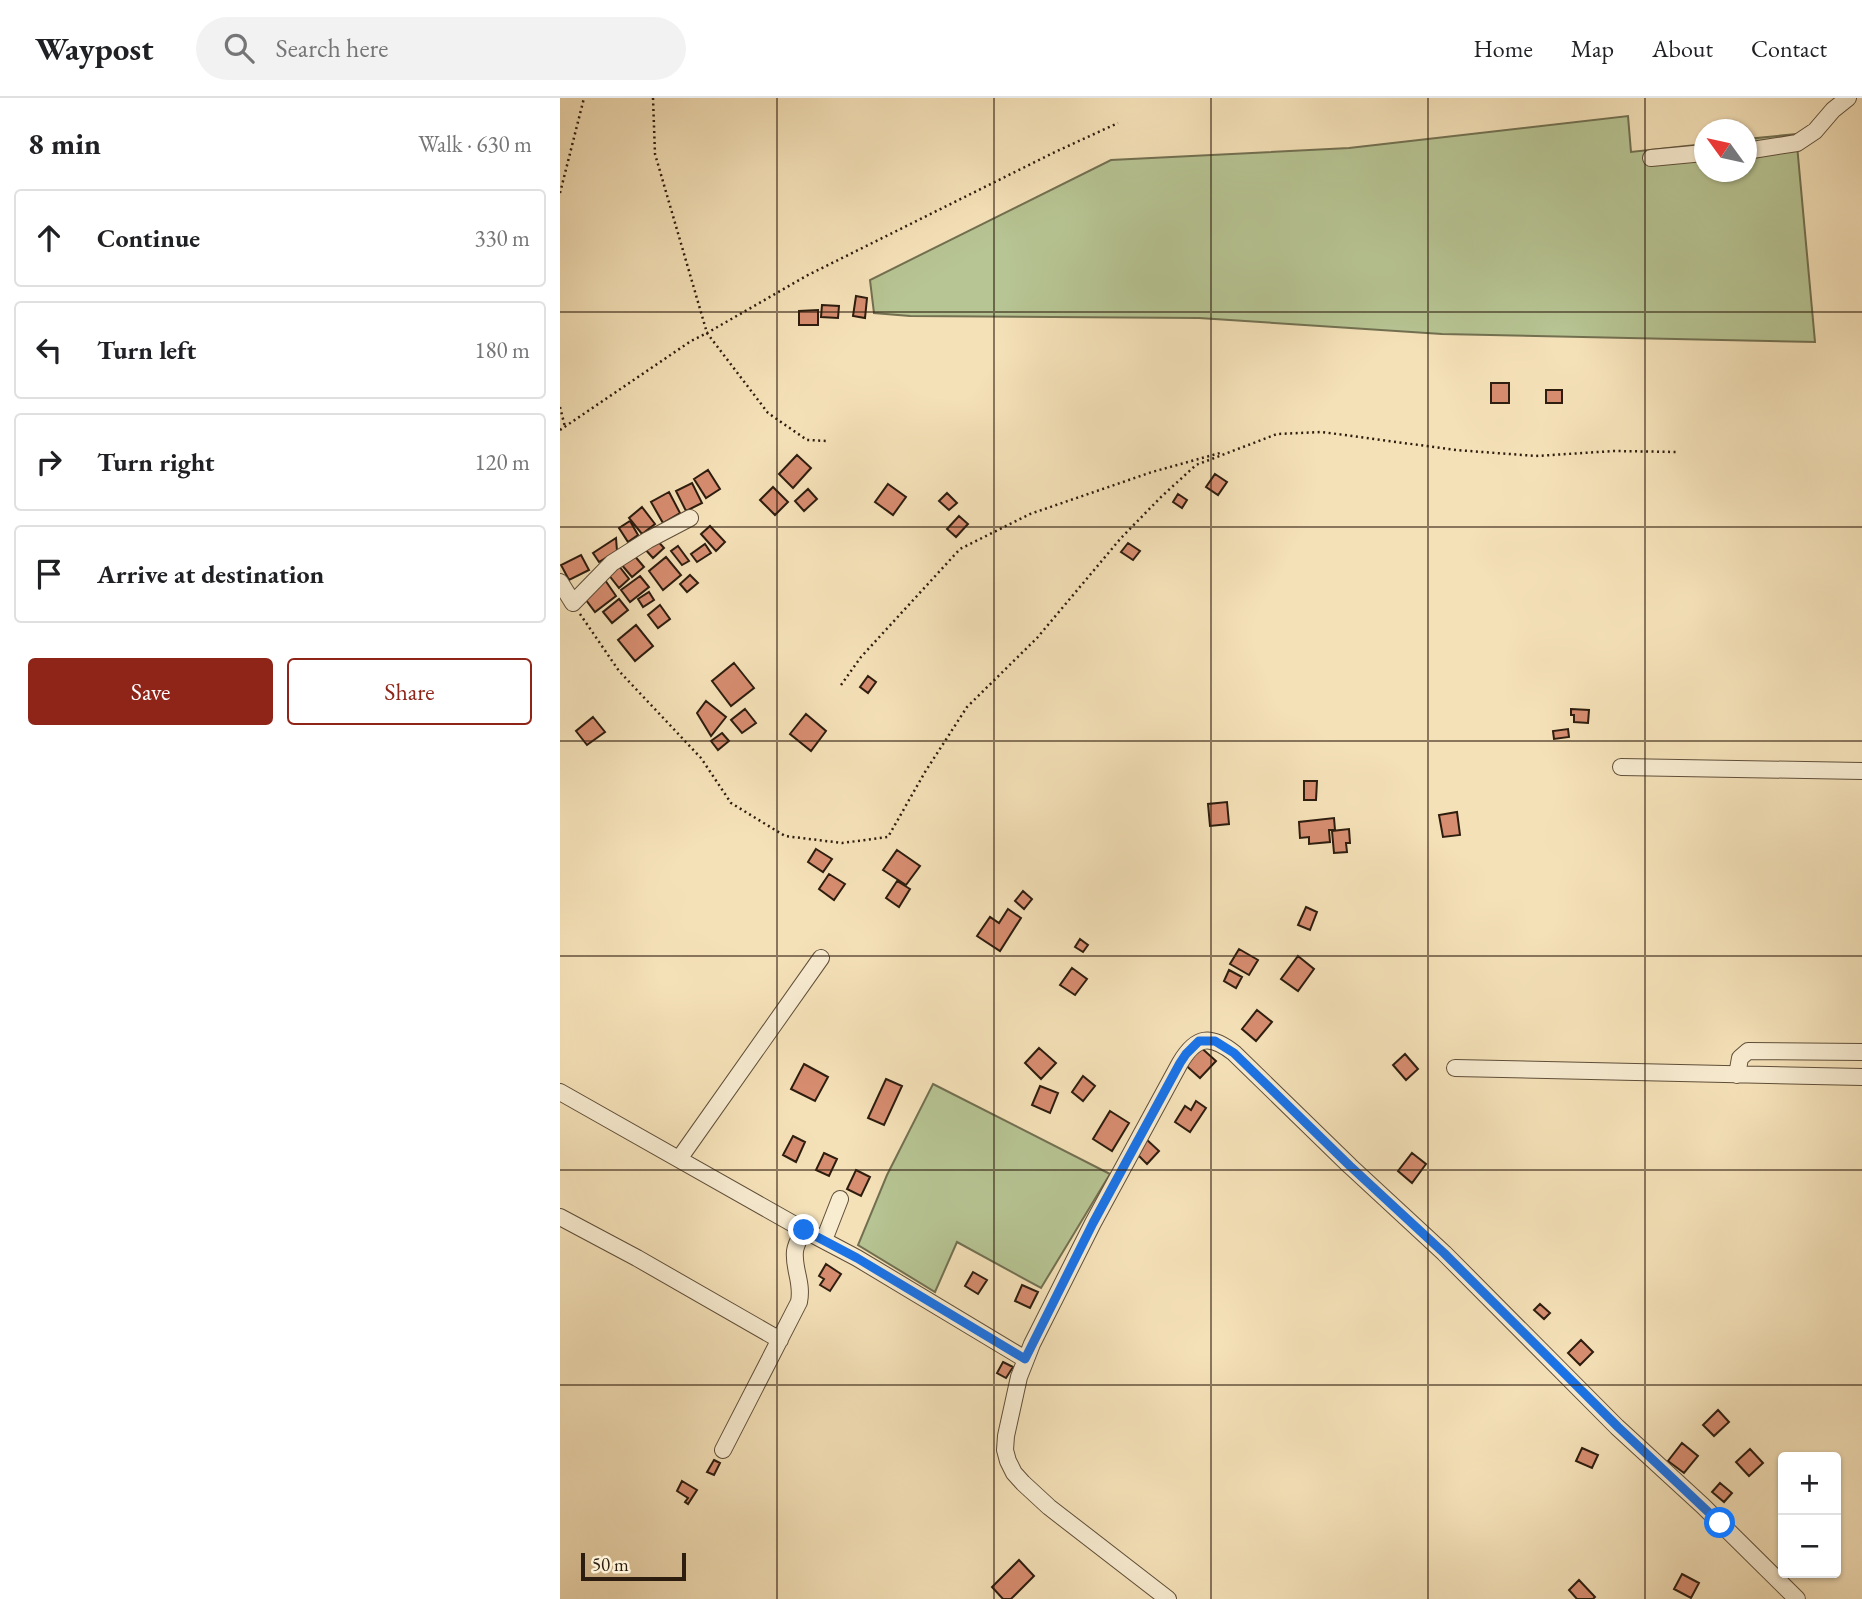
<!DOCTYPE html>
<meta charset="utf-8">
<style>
:root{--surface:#fff;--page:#f2f2f2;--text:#202124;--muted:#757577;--line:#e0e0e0;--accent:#8f2418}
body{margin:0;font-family:"EB Garamond",serif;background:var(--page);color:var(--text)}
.controls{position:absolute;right:21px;bottom:21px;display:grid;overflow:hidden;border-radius:7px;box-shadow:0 2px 5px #0004}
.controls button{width:63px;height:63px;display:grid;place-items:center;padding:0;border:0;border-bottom:2px solid var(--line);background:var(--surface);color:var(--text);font:35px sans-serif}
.compass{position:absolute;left:1134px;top:21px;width:63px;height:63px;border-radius:50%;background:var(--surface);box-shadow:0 2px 5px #0004;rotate:303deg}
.scale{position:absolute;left:21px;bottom:18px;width:105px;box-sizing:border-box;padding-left:7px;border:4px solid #2d1d0f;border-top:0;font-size:19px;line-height:24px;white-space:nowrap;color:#2d1d0f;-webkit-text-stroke:5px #f8ecd1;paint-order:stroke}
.stop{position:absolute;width:21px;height:21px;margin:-16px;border:5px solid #1a73e8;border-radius:50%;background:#fff}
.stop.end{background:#1a73e8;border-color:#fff;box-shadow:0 2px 7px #0008}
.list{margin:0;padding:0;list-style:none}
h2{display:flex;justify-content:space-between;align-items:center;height:91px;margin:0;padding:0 28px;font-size:30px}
h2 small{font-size:23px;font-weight:400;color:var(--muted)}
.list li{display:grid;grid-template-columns:46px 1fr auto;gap:21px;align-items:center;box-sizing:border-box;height:98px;margin:0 14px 14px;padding:0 14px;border:2px solid var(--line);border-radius:7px}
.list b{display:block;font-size:26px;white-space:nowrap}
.list em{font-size:23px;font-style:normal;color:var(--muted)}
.actions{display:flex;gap:14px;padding:21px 28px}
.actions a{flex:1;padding:16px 0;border:2px solid var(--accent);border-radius:7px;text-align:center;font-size:24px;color:var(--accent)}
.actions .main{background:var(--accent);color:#fff}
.icon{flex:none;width:38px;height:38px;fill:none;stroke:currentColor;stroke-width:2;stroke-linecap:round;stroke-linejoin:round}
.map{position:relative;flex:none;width:1302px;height:1501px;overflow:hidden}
header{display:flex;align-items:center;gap:42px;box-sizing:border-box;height:98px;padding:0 35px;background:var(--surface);border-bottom:2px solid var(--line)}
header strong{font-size:33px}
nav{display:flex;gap:38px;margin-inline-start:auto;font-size:24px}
.search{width:490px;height:63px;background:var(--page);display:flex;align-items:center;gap:18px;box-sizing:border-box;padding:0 24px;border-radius:38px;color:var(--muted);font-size:26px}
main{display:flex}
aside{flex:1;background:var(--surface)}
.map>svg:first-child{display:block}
.green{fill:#b7c493;stroke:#727051;stroke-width:2}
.building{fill:#d78d70;stroke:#2d1d0f;stroke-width:2}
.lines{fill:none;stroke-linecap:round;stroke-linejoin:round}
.minor-casing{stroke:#5f4e39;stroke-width:18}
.path{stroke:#2d1d0f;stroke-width:2.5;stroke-dasharray:2 3.5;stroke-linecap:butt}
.minor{stroke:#f8ecd1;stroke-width:16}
.route{stroke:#1a73e8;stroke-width:9}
.grid{fill:none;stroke:#2d1d0f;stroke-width:2;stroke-opacity:0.55}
</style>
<header>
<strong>Waypost</strong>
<div class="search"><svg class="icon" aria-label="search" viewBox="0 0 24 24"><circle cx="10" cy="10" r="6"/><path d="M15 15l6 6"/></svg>Search here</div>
<nav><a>Home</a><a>Map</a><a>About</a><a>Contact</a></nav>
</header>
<main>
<aside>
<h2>8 min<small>Walk · 630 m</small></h2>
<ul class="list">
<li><svg class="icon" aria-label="ahead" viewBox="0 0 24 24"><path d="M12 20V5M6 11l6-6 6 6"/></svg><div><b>Continue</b></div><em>330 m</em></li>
<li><svg class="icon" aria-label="left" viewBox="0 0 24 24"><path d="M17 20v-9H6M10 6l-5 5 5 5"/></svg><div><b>Turn left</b></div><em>180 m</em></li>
<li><svg class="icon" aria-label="right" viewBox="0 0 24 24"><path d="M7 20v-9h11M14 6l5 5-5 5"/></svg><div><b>Turn right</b></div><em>120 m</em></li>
<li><svg class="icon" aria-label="arrive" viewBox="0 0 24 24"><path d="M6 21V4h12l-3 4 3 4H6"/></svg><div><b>Arrive at destination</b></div></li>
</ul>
<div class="actions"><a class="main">Save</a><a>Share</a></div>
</aside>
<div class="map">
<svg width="1302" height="1501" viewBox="0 0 1302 1501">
<rect width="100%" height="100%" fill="#f5e1b8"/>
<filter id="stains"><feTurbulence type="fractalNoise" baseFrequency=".00286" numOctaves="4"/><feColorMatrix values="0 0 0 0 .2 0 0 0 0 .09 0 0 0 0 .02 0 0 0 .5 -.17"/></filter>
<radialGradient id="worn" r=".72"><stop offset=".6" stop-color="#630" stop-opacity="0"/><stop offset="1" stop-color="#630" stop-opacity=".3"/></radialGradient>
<path class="green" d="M1068 18 1071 54 1144 46V74H1186L1187 41 1236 36 1255 244 882 236 639 220 350 218 314 215 310 182 551 62 789 50Z
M373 986 550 1076 481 1190 397 1144 375 1194 298 1147 327 1077Z"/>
<path class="building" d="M296 198 307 200 305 220 293 218Z
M262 207 279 208 278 220 261 219Z
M258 212V227H239V213Z
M931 285H949V305H931Z
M986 292H1002V305H986Z
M237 357 251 370 233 390 219 376Z
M148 372 160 391 146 400 134 381Z
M655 376 667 384 658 397 646 389Z
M132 385 142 405 126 413 116 393Z
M328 386 346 399 333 417 315 404Z
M213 389 228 404 215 417 200 402Z
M248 391 257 401 244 413 235 403Z
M109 394 120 415 103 425 91 404Z
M387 395 397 405 389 412 379 403Z
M618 396 627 402 622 410 613 404Z
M82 409 95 426 82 436 69 420Z
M399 418 408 426 396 439 387 431Z
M70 423 78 437 68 444 59 430Z
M150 428 165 444 156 453 141 436Z
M56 440 57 453 39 464 33 455Z
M95 440 104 450 93 460 84 450Z
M568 445 580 453 573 462 561 454Z
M145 446 151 455 137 464 131 456Z
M118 448 129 463 122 467 111 453Z
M73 456 84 469 72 479 61 466Z
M21 457 29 472 9 482 1 467Z
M106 459 121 477 103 492 89 473Z
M59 468 69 481 59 490 48 476Z
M130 477 138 485 127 494 120 486Z
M80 478 89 489 70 504 61 492Z
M45 482 56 498 35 514 23 498Z
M89 494 94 502 83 509 78 501Z
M59 501 68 512 52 525 43 514Z
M100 507 110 521 98 530 88 517Z
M76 527 93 548 75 563 58 542Z
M174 565 194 590 171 608 152 583Z
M308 578 316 584 308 595 300 589Z
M146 603 166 619 151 638 137 615Z
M185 611 196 625 182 635 171 622Z
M1011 611 1029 612 1028 625 1014 624V617H1011Z
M246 616 266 633 251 653 230 636Z
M33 619 45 634 27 647 16 633Z
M1008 631 1009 639 994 641 993 633Z
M162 635 169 643 158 652 151 643Z
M744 683H757L756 702H744Z
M667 704 669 726 650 728 648 706Z
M897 714 900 737 883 739 879 717Z
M774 720 775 732H769L770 744 749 746V739L740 740 739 724Z
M789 731 790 745H786L787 754 774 755 772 733Z
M256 751 272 761 263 774 248 764Z
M337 752 360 768 346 787 323 772Z
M269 776 285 786 274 802 259 791Z
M337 783 350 791 339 809 326 800Z
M463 793 472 801 464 811 455 803Z
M746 809 757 814 750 832 738 827Z
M448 811 461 820 440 853 417 838 430 819 439 825Z
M520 841 528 847 523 854 515 849Z
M679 851 698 862 689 877 670 866Z
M738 858 754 871 738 893 721 881Z
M512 870 527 881 515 897 500 887Z
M669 872 682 879 676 890 664 883Z
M697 912 712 924 696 943 682 931Z
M637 946 656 963 640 980 622 964Z
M479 950 496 965 481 981 465 965Z
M845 956 858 971 846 982 833 967Z
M244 966 268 979 255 1003 231 991Z
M523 978 535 988 523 1003 512 994Z
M326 981 342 988 324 1027 308 1020Z
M480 988 498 995 490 1015 472 1007Z
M636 1003 646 1010 630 1034 615 1024 625 1008 631 1012Z
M550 1013 569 1025 552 1053 533 1041Z
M233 1038 245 1044 236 1064 223 1057Z
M586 1041 599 1053 587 1066 574 1053Z
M264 1055 277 1061 269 1078 256 1072Z
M852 1055 866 1066 852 1085 838 1073Z
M296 1072 310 1079 301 1098 287 1091Z
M266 1166 281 1176 270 1193 260 1187 264 1181 259 1178Z
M413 1174 427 1182 418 1196 405 1188Z
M462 1187 478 1194 470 1210 455 1203Z
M980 1206 990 1215 984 1221 974 1212Z
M1021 1242 1033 1254 1020 1267 1008 1255Z
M443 1264 453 1269 446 1280 437 1275Z
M1158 1312 1169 1324 1154 1338 1143 1327Z
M1122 1345 1138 1358 1124 1375 1108 1363Z
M1022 1350 1038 1357 1032 1370 1016 1363Z
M1190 1351 1203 1365 1189 1378 1176 1364Z
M154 1362 160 1365 154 1377 147 1374Z
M122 1383 137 1392 128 1406 125 1404 128 1400 117 1393Z
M1160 1385 1172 1395 1164 1404 1152 1394Z
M459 1462 474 1478 451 1501H443L432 1489Z
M1122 1476 1139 1485 1131 1500 1114 1491Z
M1019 1482 1035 1499 1033 1501H1017L1009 1492Z"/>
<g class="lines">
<g class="minor-casing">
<path id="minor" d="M1186 53 1237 45 1255 33 1273 12 1288 0
M1091 60 1144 55
M0 484 13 505 52 465 88 442 130 420
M1061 669 1302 673
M895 970 1302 979
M1177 977 1180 960 1188 953 1302 954
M0 994 244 1132 297 1160 465 1261
M119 1061 261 860
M0 1119 77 1160 220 1242
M264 1142 280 1101
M163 1352 239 1204C243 1184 233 1171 235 1153 236 1145 241 1138 244 1132
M608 1501 489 1409 463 1385 454 1375 448 1363 445 1352 446 1338 459 1279 472 1246 533 1125 620 965C636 938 650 936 674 955L790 1068 884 1155 1057 1329 1143 1408 1237 1501"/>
</g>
<path class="path" d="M93 0 95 56 147 235 248 177 495 54 558 25
M0 95 24 0
M0 309 5 329
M0 332 131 243 147 235 208 315 247 342 268 343
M20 516 59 573 141 660 171 705 225 738 282 745 328 739 365 674 407 609 477 540 561 440 601 399 636 367 717 336 762 334 896 352 976 358 1054 353 1118 354
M281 587 301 559 400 451 470 416 592 374 660 355"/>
<use href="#minor" class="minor"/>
</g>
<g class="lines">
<path class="route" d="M244 1132 297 1160 465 1261 533 1125 620 965 626 956 639 943H655L674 955 790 1068 884 1155 1058 1329 1160 1425"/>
</g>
<path class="grid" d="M217 0V1501M434 0V1501M651 0V1501M868 0V1501M1085 0V1501M0 214H1302M0 429H1302M0 643H1302M0 858H1302M0 1072H1302M0 1287H1302"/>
<rect width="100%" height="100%" filter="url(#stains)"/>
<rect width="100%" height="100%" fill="url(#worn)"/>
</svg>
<div class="controls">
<button>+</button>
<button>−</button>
</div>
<svg class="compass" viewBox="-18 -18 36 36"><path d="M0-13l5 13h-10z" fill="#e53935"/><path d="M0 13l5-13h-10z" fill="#757577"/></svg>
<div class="scale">50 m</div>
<div class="stop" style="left:1160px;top:1425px"></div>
<div class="stop end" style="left:244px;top:1132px"></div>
</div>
</main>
